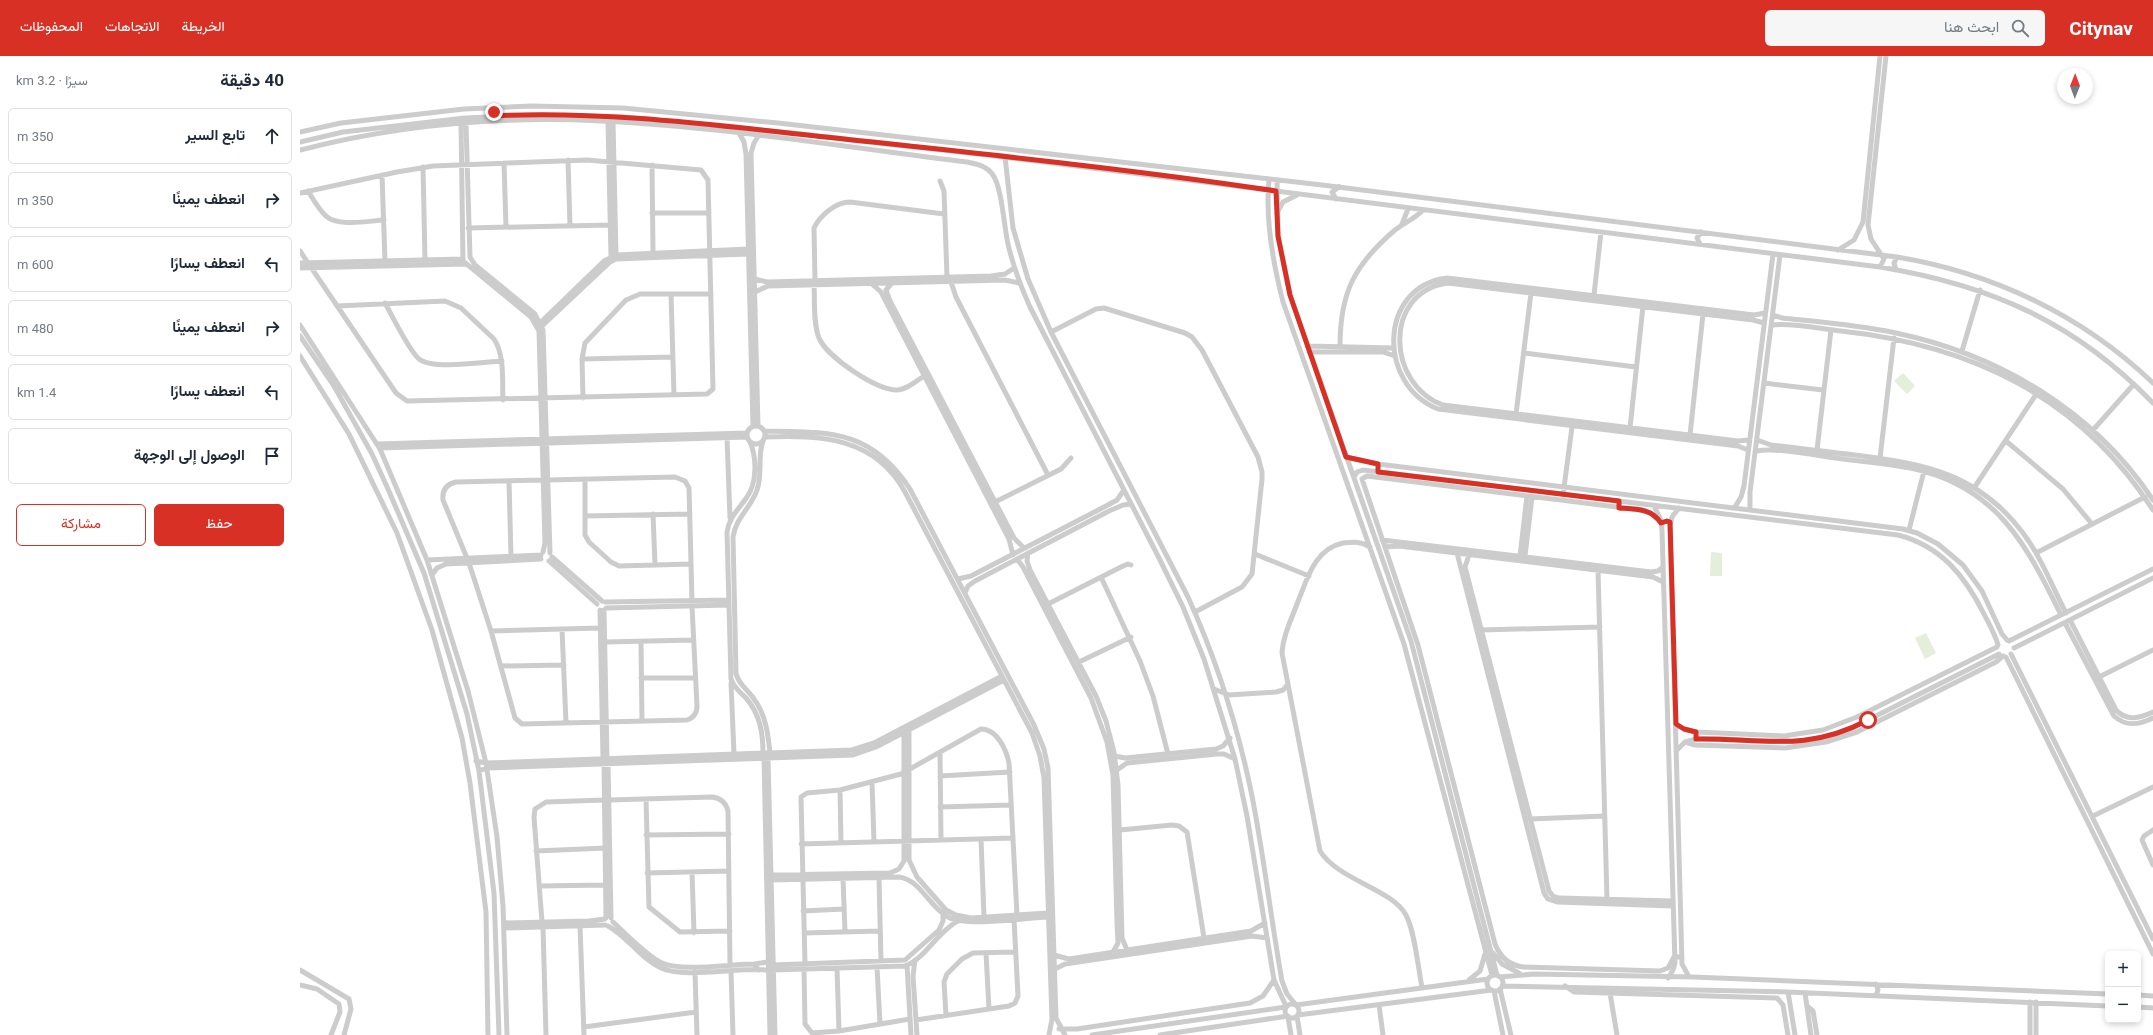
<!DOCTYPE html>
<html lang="ar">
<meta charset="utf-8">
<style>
:root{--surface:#fff;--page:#f6f6f7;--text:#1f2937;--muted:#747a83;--line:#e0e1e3;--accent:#d93025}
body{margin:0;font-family:Roboto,Vazirmatn,sans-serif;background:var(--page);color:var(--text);direction:rtl}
.controls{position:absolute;right:12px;bottom:12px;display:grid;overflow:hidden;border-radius:6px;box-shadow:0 2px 6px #0003}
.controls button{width:36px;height:36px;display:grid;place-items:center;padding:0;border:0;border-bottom:1px solid var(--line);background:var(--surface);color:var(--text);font:20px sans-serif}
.compass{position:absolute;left:1757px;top:12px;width:36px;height:36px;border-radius:50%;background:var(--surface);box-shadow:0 2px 6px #0003;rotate:1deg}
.stop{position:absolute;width:12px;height:12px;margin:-9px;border:3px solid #d93025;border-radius:50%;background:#fff}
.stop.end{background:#d93025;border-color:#fff;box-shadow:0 1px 4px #0008}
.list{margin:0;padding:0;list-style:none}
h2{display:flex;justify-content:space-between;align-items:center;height:52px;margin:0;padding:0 16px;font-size:17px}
h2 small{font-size:13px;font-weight:400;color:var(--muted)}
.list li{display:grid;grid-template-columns:26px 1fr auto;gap:12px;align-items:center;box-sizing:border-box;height:56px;margin:0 8px 8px;padding:0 8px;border:1px solid var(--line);border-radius:6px}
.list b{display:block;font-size:15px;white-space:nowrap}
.list em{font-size:13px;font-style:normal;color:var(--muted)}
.actions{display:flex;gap:8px;padding:12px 16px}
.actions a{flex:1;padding:9px 0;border:1px solid var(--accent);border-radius:6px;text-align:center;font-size:14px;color:var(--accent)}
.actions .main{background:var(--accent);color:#fff}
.icon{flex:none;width:22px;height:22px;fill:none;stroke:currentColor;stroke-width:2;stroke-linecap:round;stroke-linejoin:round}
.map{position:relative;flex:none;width:1853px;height:979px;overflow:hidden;direction:ltr}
header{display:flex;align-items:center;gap:24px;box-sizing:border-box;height:56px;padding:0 20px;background:var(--accent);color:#fff}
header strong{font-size:19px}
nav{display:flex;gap:22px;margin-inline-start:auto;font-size:14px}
.search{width:280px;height:36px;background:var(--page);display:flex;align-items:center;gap:10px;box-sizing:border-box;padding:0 14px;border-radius:6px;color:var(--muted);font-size:15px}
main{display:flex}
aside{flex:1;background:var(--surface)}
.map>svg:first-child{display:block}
.green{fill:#e5eddb}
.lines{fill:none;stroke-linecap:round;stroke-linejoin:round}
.minor{stroke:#ccc;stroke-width:5}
.route{stroke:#d93025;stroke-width:5}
</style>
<header>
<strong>Citynav</strong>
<div class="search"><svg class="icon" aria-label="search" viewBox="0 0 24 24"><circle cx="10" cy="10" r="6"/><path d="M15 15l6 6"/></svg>ابحث هنا</div>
<nav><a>الخريطة</a><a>الاتجاهات</a><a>المحفوظات</a></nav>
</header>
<main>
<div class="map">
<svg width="1853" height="979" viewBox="0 0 1853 979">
<rect width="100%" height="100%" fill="#fff"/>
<path class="green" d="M1603 317 1615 330 1607 338 1594 325Z
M1411 496 1422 497V520H1410Z
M1626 577 1636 597 1625 603 1615 582Z"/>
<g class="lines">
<path class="minor" d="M308 66 311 200
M313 66 316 199
M161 68 163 205 231 261 239 275 245 487 243 496
M166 68 170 201 175 209 235 258 243 274 250 497
M0 76 41 67 164 53 232 50 323 52 478 67 1022 129 1597 201C1693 217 1782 259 1853 327
M439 77 444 86 446 98 453 370
M0 86 43 76 165 62 232 59 322 61 492 77 705 101 1580 211C1690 229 1775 266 1853 347
M0 94C97 69 201 60 301 65 423 71 545 91 667 106 677 108 687 110 693 119 702 132 704 171 708 188 713 210 721 231 730 251L859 502 883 551 904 603 935 703 947 760 974 924 986 950
M705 101 713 172 728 223 751 276 888 541C917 605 938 671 952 740 964 801 971 863 982 925L987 938 996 949
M268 104 270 170
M204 107 206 171
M352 109 353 196
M123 111 125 204
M82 119 85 205
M969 124C965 164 973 207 983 246L1104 588 1192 919
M977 124 978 180 990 239 1111 585 1197 919
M640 125 644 135 647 221
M8 135C13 143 19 154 26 160 37 171 69 165 84 164
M0 137 97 116 133 110 287 104 401 114 408 124 413 333 407 338 107 345 96 337 0 195
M1036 143 1032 136 1039 131
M352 157H409
M977 157 983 146 997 139
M1102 168 1108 153
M168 172 310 169
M1400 188 1397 182 1401 176
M1538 194 1554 184 1563 166 1580 0
M0 207 162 203
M1580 211 1584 203 1571 183 1568 169 1586 0
M0 212 166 208
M1596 214 1594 207 1597 201
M455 223 467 226 691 220 705 218 714 212
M515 225 514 172C520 159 536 146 550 146L644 158
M651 226 656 241 748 419
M592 227 586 234 590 245 714 482 724 492
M572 228 581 236 709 483 713 499
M514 229C515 246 513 267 519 282 527 301 576 334 597 334 607 334 616 325 624 320
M455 236 468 230 705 224 719 227
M371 238 374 339
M1294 239 1301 176
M85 247C93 261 108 293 119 303 133 314 183 306 202 305
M37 250 145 245 161 252 194 283C205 300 202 324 203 344
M1473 259 1482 262C1520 266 1559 269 1596 277 1700 299 1794 355 1853 444
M241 266 304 205 316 199 448 193
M0 269 80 393 127 504 168 635 186 707 197 781 203 850 207 979
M1472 269C1490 266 1522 273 1541 275 1671 289 1780 341 1853 454
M242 270 310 206 316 203 448 198
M751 276 796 253 804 252 885 277 892 281 902 294 958 401 962 416V423L952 518 942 531 895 556
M0 280 34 330 72 398 88 433 124 517 167 658 179 715 194 837 199 979
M1007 290 1094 292
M1040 290C1040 237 1054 209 1095 174 1104 167 1114 163 1122 155
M1662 295 1680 234
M1009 296H1083L1095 300
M1224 297 1336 311
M0 300 49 378 97 477 132 574 162 682 170 727 186 856 188 979
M282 303 373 301
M1464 327 1523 334
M283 342 282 303 285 287 326 244 340 238H411
M1216 358 1231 237
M447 379a9 9 0 1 1 18 0a9 9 0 1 1-18 0Z
M458 370 451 97 454 87 459 79
M1330 372 1343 250
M1793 374 1834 328
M465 375C529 376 571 373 610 433L734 669 744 693 748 712 756 962 765 979
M1390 379 1403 258
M465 381C521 379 575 381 605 436L732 677 740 700 744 722 752 963 749 979
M427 382 430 462
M1449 384 1438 385 1143 349C1087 329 1082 236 1148 227L1453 264 1464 267
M1457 384 1471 389C1499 392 1527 396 1555 399 1624 408 1678 417 1723 477 1741 501 1752 530 1766 557
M463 385C457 401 463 418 457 434 451 452 436 461 433 481L436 617C438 628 448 634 454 643 466 659 468 678 470 697
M1706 385 1763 433 1792 468
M450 386C457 402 457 427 447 441 439 453 429 461 427 476L431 623C434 632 440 636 446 642 460 658 463 677 463 697
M77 388 447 377
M79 392 447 381
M1448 394 1438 390 1138 353C1078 330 1077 231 1147 222L1454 259 1465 257
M1517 394 1531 274
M1456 395C1479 391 1518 400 1543 403 1567 406 1592 408 1615 413 1698 432 1727 490 1761 559
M1046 401 1078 408 1603 473 1617 477 1638 488 1663 509 1682 535 1702 578 1707 584
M1580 402 1594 282
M1054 421 1057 416 1063 414 1598 479C1641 490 1665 520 1684 558 1689 568 1695 578 1698 589
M285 423V479L289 486 311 506 319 510 391 508
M248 424 375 421 385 425 389 432 392 545
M209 425 211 500
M1674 432 1737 337
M1263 439 1272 371
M695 446 761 413 771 402
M1354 450 1361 464 1362 474 1375 907 1373 914 1368 922
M1435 451 1441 441 1444 430 1473 198
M1379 452 1372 461 1370 470 1382 908 1389 921
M1450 453V436L1480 199
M353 458 355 509
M285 460 390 458
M1370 467 1367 465 1361 467 1351 457 1341 454 1067 420 1062 423 1118 589 1195 888C1200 901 1209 909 1223 911L1360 915 1368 912 1374 901H1382
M1609 474 1624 415
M1082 484 1351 516 1358 515 1363 511
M1070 491C1060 485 1054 486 1043 487 1014 493 1007 524 997 548 991 564 983 580 982 597L1020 795C1038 824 1092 833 1106 859 1115 876 1118 912 1122 931
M1085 491 1099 490 1353 521 1363 526
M728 497 727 505 730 514 796 640 806 665 814 696 818 729 822 882 827 894
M1157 497 1244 837 1248 843 1257 846 1372 850
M1736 497 1845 441
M955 498 1009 520
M1169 499 1165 511 1249 835 1253 840 1259 842 1372 845
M1220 500 1227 440
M1225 500 1232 441
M252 501 302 545
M167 502 143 444C142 434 147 428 156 426L243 424
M717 503 723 511 791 642 807 686 813 719 817 867 818 887 813 896
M127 504 241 499
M249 505 297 548
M169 507 191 575 215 662 222 668 387 664C393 662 397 657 397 650L392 550
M1298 514 1307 843
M132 519 137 512 146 508 241 503
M801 521 840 605 853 640 868 698
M658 523 671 520 806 450 817 444 824 434
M665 537 668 530 675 525 809 455 823 449 831 448
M305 546 429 544
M748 548 823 510 828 508 831 509
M306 552 429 549
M300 554 303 703
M304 554 307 703
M1770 564 1816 654C1827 666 1840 662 1853 656
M1765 567 1814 660C1826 671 1839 669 1853 662
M262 573 266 667
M1181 574 1300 571
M191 575 300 572
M1709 585 1853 513
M305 586 393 584
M341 586 342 665
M1714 592 1853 522
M1711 598 1853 883
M1706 601 1853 898
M779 606 831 581
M201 610 264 609
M1799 621 1853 594
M341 622H395
M431 627 434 698
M914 633 929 639 976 636 983 634 988 628
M1376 668 1384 673 1396 676 1484 680 1523 674 1557 661 1697 591
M609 674V804L617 821 646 854 656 859 671 862 748 857
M1385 686 1395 689 1485 692 1526 686 1557 676 1696 606 1703 600
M1376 695 1385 686 1396 683C1454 681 1498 696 1554 671L1699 598
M640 696 641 784
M815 700 825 702 916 693 923 690 930 682
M464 702 470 979
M468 702 475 979
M176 705 186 707 552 694 574 687 702 620
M304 708 306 862
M308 708 311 862
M817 714 827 707 917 698H924L935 703
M179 715 187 712 553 699 576 691 704 624
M640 720 710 716
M572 726 574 786
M540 734 541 787
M346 743 349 851 380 876 430 875
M309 744 412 741C421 742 426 747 428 755L430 909
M640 751 711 749
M1793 760 1853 731
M1230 763 1305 760
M820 774 872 769 879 770 887 776 904 882
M1853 774 1844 780 1842 784 1853 809
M346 779 429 778
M681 783 684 861
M501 788 713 782
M236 795 306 792
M392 816 394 877
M347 817 429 815
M471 819 590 817 599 813 604 805V677
M579 822 581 905
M543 823 545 876
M471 824 599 821C621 824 629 851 648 861 666 871 724 862 748 861
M239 830 306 829
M503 855 544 853
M242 866 234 761 235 753 246 746 304 744
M313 866C326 878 347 900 362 907 382 916 431 908 454 908L459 914
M204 867 289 865 305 863
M280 870 284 979
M308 870C328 881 341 903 361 912 384 923 439 911 468 914
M243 871 246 979
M204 872 305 869
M504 877 580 875
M686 897 689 953
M1193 897 1202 908 1219 917
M754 899 769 903 951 875 965 867
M615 904 613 920 617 979
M454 908 468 906
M505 908 501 741 507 737 540 734 601 718 681 673C697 673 706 693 709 707L717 859
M473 909 605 904 639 874 643 865V858
M607 909 611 979
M577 911 580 968
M537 912 539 975
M504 913 505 968 512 977 539 975 610 963
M755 913 765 908 952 880 967 882
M0 914 49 943 51 953 44 979
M473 914 605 910C624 904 638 875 658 865
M431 915 433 979
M395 916 397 979
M1187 927a8 8 0 1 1 16 0a8 8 0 1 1-16 0Z
M1200 921 1234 918 1393 921 1808 938
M1169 924 1180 915 1185 898
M1576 928 1578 934 1576 939
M0 929 17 933 39 948 40 956 31 979
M1202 930 1488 936 1808 950
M1265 930 1274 936 1477 942 1483 949 1488 979
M1200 933 1211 979
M1194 935 1203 979
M1488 936 1495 979
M1310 937 1317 979
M1505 937 1511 979
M1838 939 1853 940
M985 955a7 7 0 1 1 14 0a7 7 0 1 1-14 0Z
M996 949 1188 923
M1079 949 1083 979
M1507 950 1513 955 1517 979
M1838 951 1853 952
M646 959 644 926 647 918 662 903 673 897 715 896
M998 959 1192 934
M997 960 1000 979
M988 961 991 979
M616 964 709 950 715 947 718 940 714 863
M284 971 396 956
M759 973H777L950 947 963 940 974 924
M792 979 986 951
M860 979 988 960
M1730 979V946
M1736 979V946"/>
</g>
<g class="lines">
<path class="route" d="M194 56V59L191 60C305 54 421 70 535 82 682 98 830 113 976 135L978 180 990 239 1046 401 1078 408V416L1319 445V452C1335 453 1351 452 1361 467L1367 465 1370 466 1376 668 1384 673 1396 676V683C1461 682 1506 697 1568 664"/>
</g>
</svg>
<div class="controls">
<button>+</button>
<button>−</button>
</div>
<svg class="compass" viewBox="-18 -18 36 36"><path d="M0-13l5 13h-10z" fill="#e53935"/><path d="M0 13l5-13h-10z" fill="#747a83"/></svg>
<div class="stop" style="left:1568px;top:664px"></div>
<div class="stop end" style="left:194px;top:56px"></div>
</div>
<aside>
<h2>40 دقيقة<small>سيرًا · 3.2 km</small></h2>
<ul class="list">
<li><svg class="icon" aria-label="ahead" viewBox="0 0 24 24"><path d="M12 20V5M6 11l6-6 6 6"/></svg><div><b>تابع السير</b></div><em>350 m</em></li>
<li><svg class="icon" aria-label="right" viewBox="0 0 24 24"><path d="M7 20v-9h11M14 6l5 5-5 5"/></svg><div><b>انعطف يمينًا</b></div><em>350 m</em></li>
<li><svg class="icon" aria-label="left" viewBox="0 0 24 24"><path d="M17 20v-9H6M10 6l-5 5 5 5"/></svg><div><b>انعطف يسارًا</b></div><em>600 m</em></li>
<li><svg class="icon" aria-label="right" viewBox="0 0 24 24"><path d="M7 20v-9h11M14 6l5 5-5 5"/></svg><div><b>انعطف يمينًا</b></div><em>480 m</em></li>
<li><svg class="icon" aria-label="left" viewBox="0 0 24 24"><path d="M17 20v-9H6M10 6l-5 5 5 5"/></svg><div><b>انعطف يسارًا</b></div><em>1.4 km</em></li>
<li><svg class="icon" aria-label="arrive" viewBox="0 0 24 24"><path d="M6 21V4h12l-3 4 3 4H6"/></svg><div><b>الوصول إلى الوجهة</b></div></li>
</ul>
<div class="actions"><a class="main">حفظ</a><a>مشاركة</a></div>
</aside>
</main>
